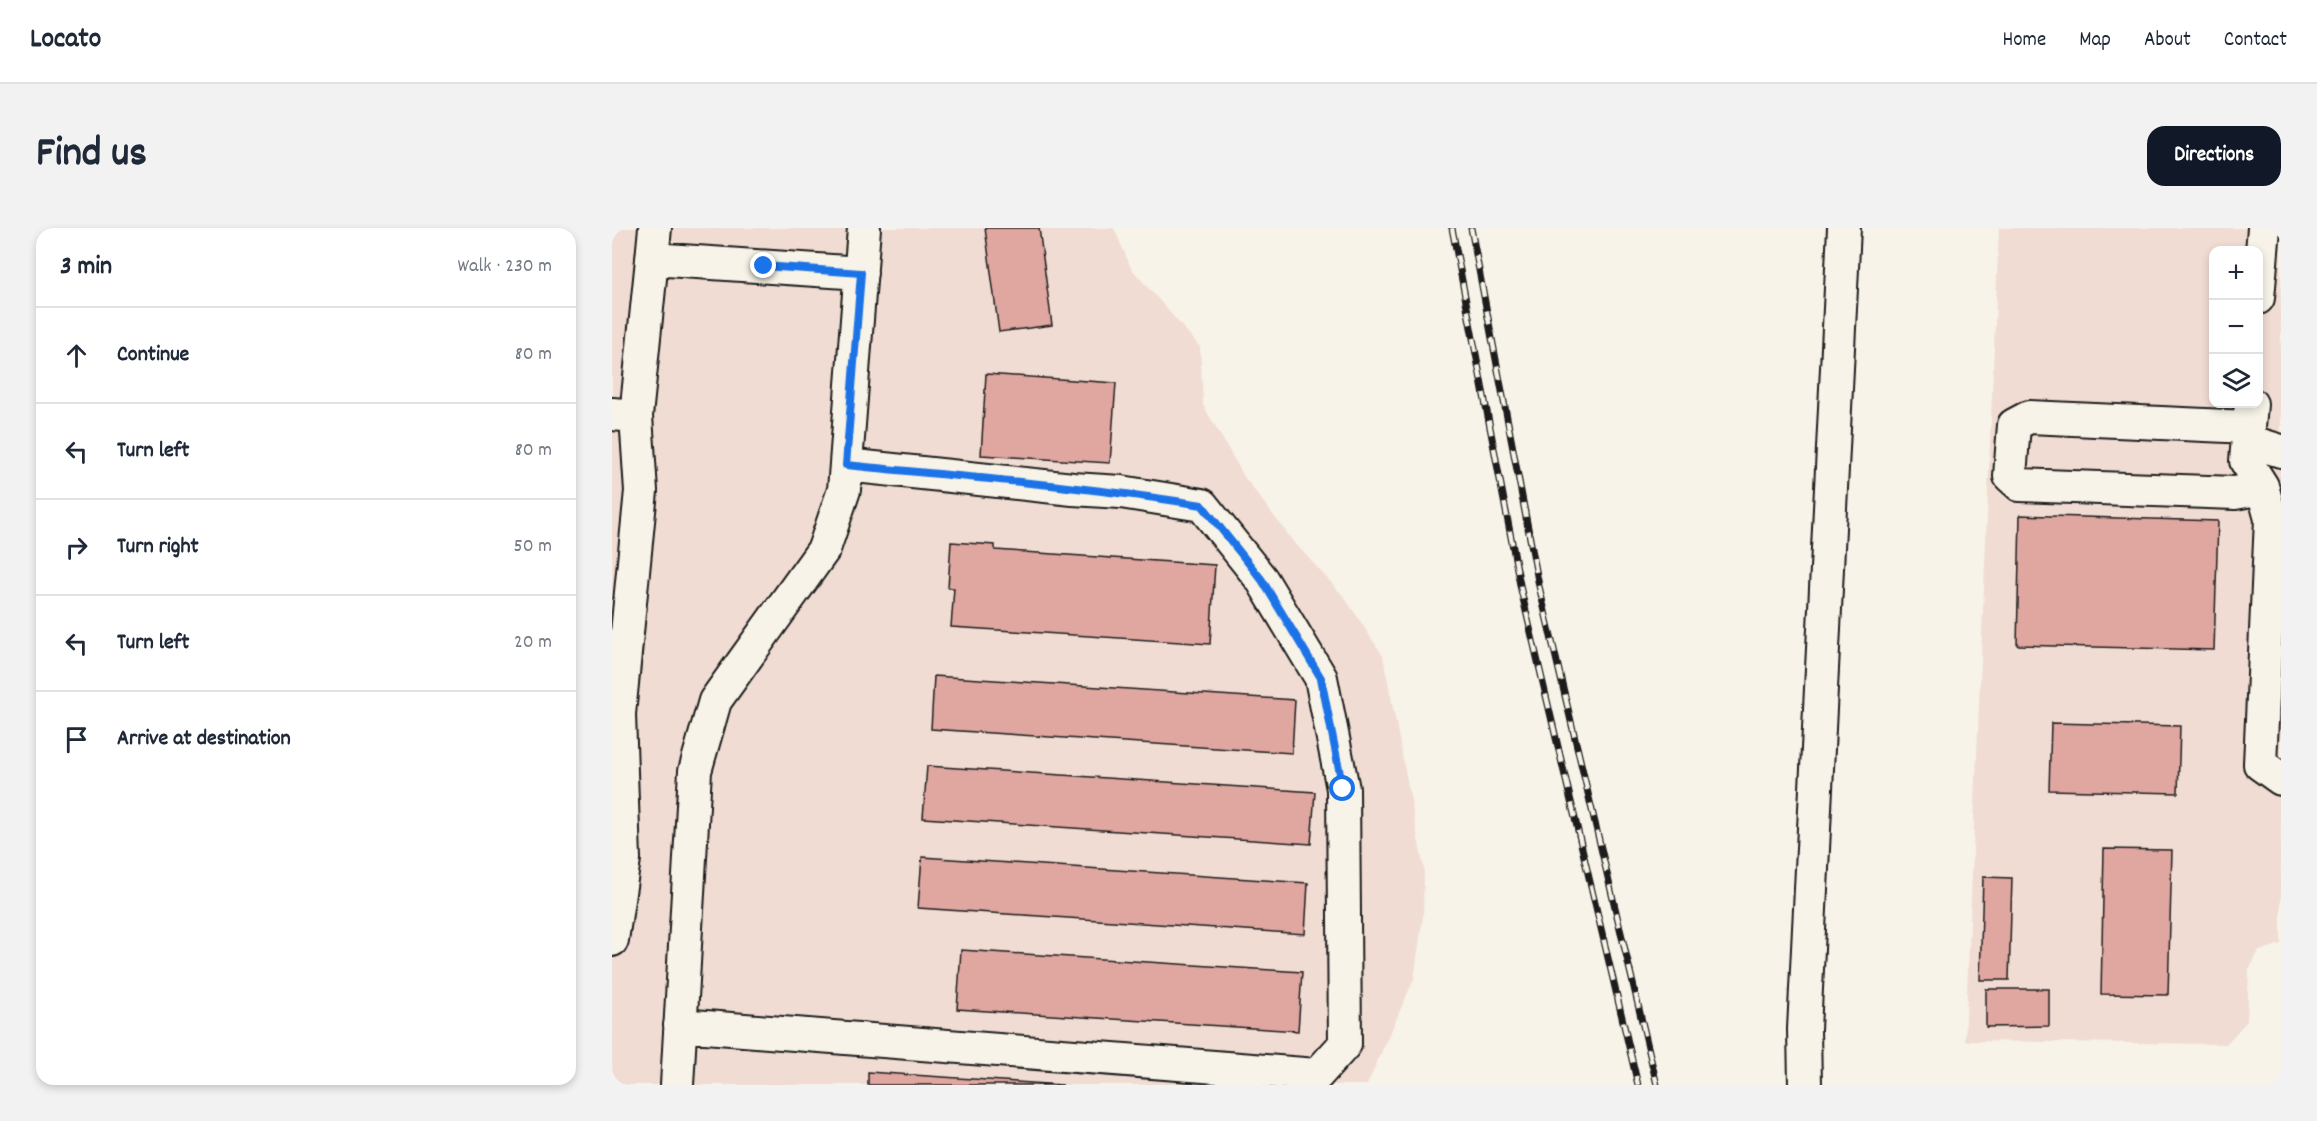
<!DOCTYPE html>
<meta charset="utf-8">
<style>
:root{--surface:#fff;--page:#f2f2f3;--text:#1f2937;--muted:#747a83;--line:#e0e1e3;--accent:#111827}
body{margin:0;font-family:Dekko,sans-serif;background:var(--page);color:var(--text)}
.controls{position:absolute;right:18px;top:18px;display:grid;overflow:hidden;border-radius:12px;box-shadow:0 3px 9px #0003}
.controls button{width:54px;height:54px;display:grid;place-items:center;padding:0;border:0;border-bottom:2px solid var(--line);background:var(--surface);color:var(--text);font:30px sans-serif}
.stop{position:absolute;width:18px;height:18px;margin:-14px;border:4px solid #1a73e8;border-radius:50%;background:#fff}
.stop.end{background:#1a73e8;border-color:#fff;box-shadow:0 2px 6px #0008}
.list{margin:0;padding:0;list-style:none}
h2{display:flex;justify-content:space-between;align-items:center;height:78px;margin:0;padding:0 24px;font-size:26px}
h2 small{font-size:20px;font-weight:400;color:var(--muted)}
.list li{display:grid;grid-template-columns:39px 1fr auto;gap:18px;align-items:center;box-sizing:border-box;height:96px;padding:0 24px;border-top:2px solid var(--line)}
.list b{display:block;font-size:22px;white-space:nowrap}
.list em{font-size:20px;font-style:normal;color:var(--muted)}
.icon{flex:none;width:33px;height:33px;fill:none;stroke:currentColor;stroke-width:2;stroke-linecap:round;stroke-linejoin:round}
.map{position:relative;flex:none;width:1669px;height:857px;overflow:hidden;border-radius:18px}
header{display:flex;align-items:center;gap:36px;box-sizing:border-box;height:84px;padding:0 30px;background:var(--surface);border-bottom:2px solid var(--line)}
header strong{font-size:28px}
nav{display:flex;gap:33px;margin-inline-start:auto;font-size:21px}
.intro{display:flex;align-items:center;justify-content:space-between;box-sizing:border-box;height:144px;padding:0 36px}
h1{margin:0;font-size:42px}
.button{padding:15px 27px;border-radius:18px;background:var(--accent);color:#fff;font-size:21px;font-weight:700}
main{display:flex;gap:36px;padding:0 36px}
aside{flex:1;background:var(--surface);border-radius:18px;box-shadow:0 3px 9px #0003}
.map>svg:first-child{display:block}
.built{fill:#f0dcd2;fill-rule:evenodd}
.building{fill:#e0a6a0;stroke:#1c1c1c;stroke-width:1.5}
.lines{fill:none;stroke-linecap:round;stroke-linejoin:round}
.minor-casing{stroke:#1c1c1c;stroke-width:36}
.minor{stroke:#f7f3e8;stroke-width:32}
.rail-casing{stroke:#1c1c1c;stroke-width:7}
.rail{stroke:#f7f3e8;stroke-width:4.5;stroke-dasharray:14;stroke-linecap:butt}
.route{stroke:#1a73e8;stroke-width:8}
</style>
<header>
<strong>Locato</strong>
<nav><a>Home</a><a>Map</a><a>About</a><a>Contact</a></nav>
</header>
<div class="intro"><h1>Find us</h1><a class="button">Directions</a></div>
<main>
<aside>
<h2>3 min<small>Walk · 230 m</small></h2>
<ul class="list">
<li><svg class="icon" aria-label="ahead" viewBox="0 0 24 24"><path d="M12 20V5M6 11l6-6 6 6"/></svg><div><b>Continue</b></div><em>80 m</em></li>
<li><svg class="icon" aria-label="left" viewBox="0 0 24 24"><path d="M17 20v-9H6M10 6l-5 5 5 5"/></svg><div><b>Turn left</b></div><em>80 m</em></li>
<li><svg class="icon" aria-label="right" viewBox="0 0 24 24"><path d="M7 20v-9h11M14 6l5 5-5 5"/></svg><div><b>Turn right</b></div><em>50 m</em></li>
<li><svg class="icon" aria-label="left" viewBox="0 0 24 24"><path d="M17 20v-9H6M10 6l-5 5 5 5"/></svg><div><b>Turn left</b></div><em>20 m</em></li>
<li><svg class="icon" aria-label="arrive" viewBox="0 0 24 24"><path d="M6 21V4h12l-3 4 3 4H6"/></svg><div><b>Arrive at destination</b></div></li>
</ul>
</aside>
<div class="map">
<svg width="1669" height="857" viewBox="0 0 1669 857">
<rect width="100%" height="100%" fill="#f7f3e8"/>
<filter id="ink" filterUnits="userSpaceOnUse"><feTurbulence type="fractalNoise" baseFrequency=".0167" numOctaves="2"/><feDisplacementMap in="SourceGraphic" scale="12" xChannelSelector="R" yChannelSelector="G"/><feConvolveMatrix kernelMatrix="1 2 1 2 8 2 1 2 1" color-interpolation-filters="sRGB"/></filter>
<g filter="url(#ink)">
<path class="built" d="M0 0H502L519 40 588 119 591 177 633 250 681 313 733 370 771 428 812 641 811 688 802 751 755 857H0Z
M1387 0H1669V716L1647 723 1637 742 1635 793 1614 816 1353 813ZM1602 22H1646V176H1602Z"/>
<path class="building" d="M373 0H427L440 97 387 104Z
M374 146 504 155 498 235 369 227Z
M1408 287 1606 293 1602 422 1405 417Z
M339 314 383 317V322L603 337 598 416 339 399 342 360H336Z
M322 448 683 472 680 525 319 501Z
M1439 495 1568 498 1566 565 1437 562Z
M315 538 703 564 699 616 311 590Z
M1492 621 1560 622 1556 767 1489 766Z
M310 629 696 655 693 706 306 680Z
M1371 649 1400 650 1397 752H1368Z
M349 722 690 744 686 803 345 781Z
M1374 761H1437V798L1374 799Z
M256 844 451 857H256Z"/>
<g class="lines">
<g class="minor-casing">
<path id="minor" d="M43 0 40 31 249 45
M1646 70 1652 0
M1639 176 1634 233 1650 258 1659 291 1648 536 1669 551
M0 186 24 188 40 31
M1637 199 1417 189 1402 197 1398 248 1408 257 1623 265 1650 260
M1636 213 1669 223
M0 712 12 631 7 486 29 263 24 188
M68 797 705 847 733 816 731 561 709 450 650 352 590 277 509 264 461 261 234 237
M65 857 83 543 103 473 212 321 232 262 252 0
M1193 857 1192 801 1232 0"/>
</g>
<use href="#minor" class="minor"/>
<g class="rail-casing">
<path id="rail" d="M840 0 909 362 1026 857
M859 0 927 358 1045 857"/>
</g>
<use href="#rail" class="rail"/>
</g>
</g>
<g class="lines" filter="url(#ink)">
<path class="route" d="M152 38 249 45 234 237C353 249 472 258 590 277L650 352 709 450 731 561"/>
</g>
</svg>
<div class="controls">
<button>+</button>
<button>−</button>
<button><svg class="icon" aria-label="layers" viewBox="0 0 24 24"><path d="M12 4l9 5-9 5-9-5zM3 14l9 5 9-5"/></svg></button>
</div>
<div class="stop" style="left:731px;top:561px"></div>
<div class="stop end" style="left:152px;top:38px"></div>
</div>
</main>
